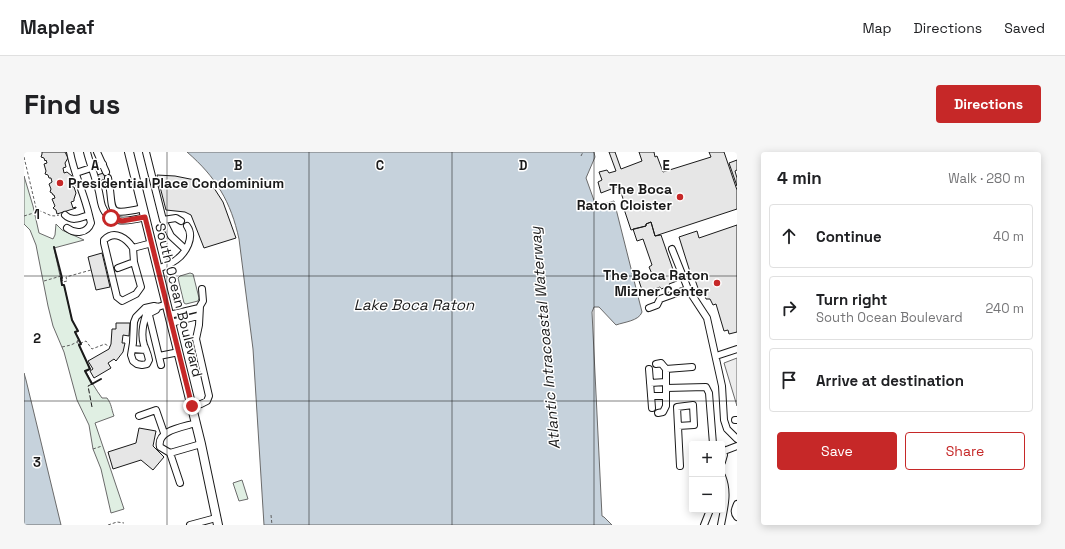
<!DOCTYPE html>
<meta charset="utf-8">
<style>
:root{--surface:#fff;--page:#f6f6f6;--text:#202124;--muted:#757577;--line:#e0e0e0;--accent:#c62828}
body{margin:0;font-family:"Space Grotesk",sans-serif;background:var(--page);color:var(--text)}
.controls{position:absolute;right:12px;bottom:12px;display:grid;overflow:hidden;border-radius:4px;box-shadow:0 2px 10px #0003}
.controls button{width:36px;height:36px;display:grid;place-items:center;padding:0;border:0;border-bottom:1px solid var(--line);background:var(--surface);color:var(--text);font:20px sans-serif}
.stop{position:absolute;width:12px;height:12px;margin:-9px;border:3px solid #c62828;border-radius:50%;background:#fff}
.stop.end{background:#c62828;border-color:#fff;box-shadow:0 1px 4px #0008}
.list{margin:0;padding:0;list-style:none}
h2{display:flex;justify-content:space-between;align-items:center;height:52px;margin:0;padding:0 16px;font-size:17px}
h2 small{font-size:13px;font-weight:400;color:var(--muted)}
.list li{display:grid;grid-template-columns:26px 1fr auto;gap:12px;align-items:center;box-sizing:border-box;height:64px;margin:0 8px 8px;padding:0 8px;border:1px solid var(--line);border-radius:4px}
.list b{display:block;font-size:15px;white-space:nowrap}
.list p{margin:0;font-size:13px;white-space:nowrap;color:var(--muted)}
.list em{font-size:13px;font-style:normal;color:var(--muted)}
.actions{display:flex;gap:8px;padding:12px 16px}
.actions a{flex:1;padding:9px 0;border:1px solid var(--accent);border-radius:4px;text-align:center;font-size:14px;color:var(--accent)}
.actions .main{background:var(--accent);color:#fff}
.icon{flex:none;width:22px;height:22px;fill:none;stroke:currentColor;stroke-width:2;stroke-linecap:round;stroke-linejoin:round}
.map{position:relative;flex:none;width:713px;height:373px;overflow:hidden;border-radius:4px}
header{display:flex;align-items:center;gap:24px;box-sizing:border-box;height:56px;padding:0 20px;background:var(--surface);border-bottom:1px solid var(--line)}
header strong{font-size:19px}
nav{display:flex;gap:22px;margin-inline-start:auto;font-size:14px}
.intro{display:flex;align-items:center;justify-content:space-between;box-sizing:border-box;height:96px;padding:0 24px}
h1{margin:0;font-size:28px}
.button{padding:10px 18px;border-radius:4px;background:var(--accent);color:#fff;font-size:14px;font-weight:700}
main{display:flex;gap:24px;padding:0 24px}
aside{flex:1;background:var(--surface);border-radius:4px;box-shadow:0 2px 10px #0003}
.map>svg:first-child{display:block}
.green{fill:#e0efe3;stroke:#6a6a6a}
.parking{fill:#ededed;stroke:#6a6a6a}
.water{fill:#c6d2dc;stroke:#6a6a6a}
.building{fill:#e6e6e6;stroke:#1a1a1a}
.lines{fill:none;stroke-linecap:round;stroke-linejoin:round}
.minor-casing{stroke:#1a1a1a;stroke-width:8}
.major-casing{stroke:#1a1a1a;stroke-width:10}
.path{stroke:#5f5f5f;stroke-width:1;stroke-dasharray:3 2;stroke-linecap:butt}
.minor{stroke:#fff;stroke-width:6}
.major{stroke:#fff;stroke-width:8}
.fence{stroke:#1a1a1a;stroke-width:1;stroke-dasharray:5 2;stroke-linecap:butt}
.wall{stroke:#1a1a1a;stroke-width:2}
.route{stroke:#c62828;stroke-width:5}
.grid{fill:none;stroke:#1a1a1a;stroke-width:1;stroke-opacity:0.55}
.poi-dot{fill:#c62828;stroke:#fff;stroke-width:1.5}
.labels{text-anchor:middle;stroke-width:3;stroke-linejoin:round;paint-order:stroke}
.poi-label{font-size:14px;font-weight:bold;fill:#1a1a1a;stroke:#fff;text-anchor:end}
.street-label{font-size:14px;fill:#1a1a1a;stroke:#fff}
.water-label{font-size:15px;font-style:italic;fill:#1a1a1a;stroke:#fff}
.grid-label{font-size:13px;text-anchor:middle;font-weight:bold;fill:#1a1a1a;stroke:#fff;stroke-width:3;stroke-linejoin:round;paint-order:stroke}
</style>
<header>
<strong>Mapleaf</strong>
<nav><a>Map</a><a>Directions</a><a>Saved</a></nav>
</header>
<div class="intro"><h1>Find us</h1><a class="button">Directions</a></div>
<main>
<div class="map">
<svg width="713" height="373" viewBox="0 0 713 373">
<rect width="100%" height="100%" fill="#fff"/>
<path class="green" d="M0 24 9 54 15 81 29 87 31 83 32 72 38 78 60 88 30 96 38 133H40L48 168 54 179 51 180 55 187 53 189 66 217 62 220C67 229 72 238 78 246H83C88 253 87 256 90 264L71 271 100 357 87 361 77 317 69 297 65 273 53 248 40 200 29 174 24 154 12 93 6 78 0 72Z
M166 121 169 122 175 146 174 149 162 152 160 151 154 126 156 124Z
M218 328 224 347 215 349 209 331Z"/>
<path class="parking" d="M713 206V254L700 211Z"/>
<path class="water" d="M163 0H570L571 5 562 26 572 54 590 49 618 160C615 169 600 170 592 173L575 155H570L568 160 578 364 580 365 588 373H240L229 197 215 87C207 50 192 25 163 0Z
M0 221 2 228 37 373H0Z"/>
<path class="building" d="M18 0H41L44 6 41 11 42 15 39 16 40 21 43 20 48 24 49 29 46 30 45 32 46 34 50 35 52 41 50 47V49L47 50 49 56 52 55V56L33 62 32 58 29 56 31 54 28 47 31 46 30 43H29L28 41 26 40 27 37 25 32 28 30 27 26H25L24 23 21 22 22 19 20 12 23 11 22 8 21 9 20 6 17 5 18 2Z
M585 0H591L597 17 618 9 615 0H630L631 5 633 4 639 20 687 5 685 0H700L713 38V57L631 84 627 70 622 72V74L607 78 598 51 600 50 595 34 577 41 574 30 578 28 575 20 583 18 585 21 592 19Z
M713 8V18L711 19 713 26V34L705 11Z
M83 20 85 26 75 29 73 23Z
M133 23 151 24 176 29 190 36 199 50 212 86 180 96 167 63 161 60 142 58Z
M627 70 631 84 637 83 653 129 645 132 646 134 637 137 636 135 619 141 614 126 628 122 625 115 628 113 619 87 613 89 609 77 622 74V72Z
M713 73V180L705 182 704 178 700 179 692 152 689 153 686 147H682L679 139H675L669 122 667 123 655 85 673 79 675 86Z
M78 101 86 135 72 138 64 105Z
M92 171H106L105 184 99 183 98 191H101L99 200 92 209 90 207 84 211 87 216 70 226 66 219 69 217 64 209 85 197 87 192 88 177H92Z
M115 276 132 279 129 294 140 305 129 318 117 308 89 317 84 300 112 291Z"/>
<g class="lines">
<g class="minor-casing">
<path id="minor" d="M63 0C66 12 71 24 74 36 76 42 76 48 78 54 85 74 106 69 121 65
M73 0 82 20
M122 0 139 68 147 84 161 97
M52 21 79 12
M84 26C91 57 79 66 119 56
M41 63C48 70 56 66 65 63 60 41 50 22 46 0
M139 68 152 66 157 69
M43 76C51 82 63 82 67 71L65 63
M109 96C103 87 91 77 80 88V91L93 145 98 149 112 142 117 135 110 110 109 96 128 91
M648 97 664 137 683 166 698 234 700 268 703 277 713 287
M94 116 110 110
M134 117C140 114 147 112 152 108 162 101 171 85 163 74
M134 155 132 158 122 163C119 172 117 184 120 193 122 198 124 202 125 208L123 212 118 213 113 212 109 209 107 203 109 191 110 170 112 165 121 156 130 154 134 155 143 152
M625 156 633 153 636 147 664 137
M124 159 137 213
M145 163 175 156
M147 171 174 164
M108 197 122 198
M135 204 155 200
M692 204 713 197
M632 212 637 211 642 217V254L639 260 634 261
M625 217 628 256
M642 217 668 215
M626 231 642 230
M642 236 682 235 685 241 689 292
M627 244H642
M168 254 177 252 183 249 185 244 172 187 175 173 176 154 179 149 178 137
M115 264 132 258 140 281
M711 268H713
M172 271C160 275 132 278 136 295L146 301 177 292
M654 274 670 273 669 253 653 255 656 314
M698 296 700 303 698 310
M700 299 713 294
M146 301 156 331
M713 352C711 357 709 360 713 365
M166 373 192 366
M680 373 686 358
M697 373C700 356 705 341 698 324"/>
</g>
<g class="major-casing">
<path id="major" d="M105 0 177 292 194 373"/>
</g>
<path class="path" d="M557 4 559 0
M0 5 13 60
M0 64 16 59C23 61 27 66 35 63
M20 129 37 124 39 130 43 129 42 125 67 118
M38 195 47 193 55 189 57 191 62 189 68 197 81 192 86 195
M69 297 78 294
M247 363 248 373
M84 373 93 370 100 371"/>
<use href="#minor" class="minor"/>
<use href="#major" class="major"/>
<path class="fence" d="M68 232 64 234 68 255"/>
<path class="wall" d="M30 95 38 126
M37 126 38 133H40L48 168 54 179 51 180 57 192 55 193 66 217 61 219 68 232 77 227"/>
</g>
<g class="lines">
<path class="route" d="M87 66 98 69 121 65 168 254"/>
</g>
<path class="grid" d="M143 0V373M285 0V373M428 0V373M570 0V373M0 124H713M0 249H713"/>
<g class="poi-dot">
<circle cx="36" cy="31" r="4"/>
<circle cx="656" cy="45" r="4"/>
<circle cx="693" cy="131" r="4"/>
</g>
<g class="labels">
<g class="poi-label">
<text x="44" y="36" text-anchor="start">Presidential Place Condominium</text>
<text x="648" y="42">The Boca<tspan x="648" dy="16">Raton Cloister</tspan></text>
<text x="685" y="128">The Boca Raton<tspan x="685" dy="16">Mizner Center</tspan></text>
</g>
<g class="street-label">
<text transform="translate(155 148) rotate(76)" y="5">South Ocean Boulevard</text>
</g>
<g class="water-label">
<text x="390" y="158">Lake Boca Raton</text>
<text transform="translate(521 186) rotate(-95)" y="5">Atlantic Intracoastal Waterway</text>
</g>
</g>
<g class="grid-label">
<text x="71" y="18">A</text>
<text x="214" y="18">B</text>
<text x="356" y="18">C</text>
<text x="499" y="18">D</text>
<text x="642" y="18">E</text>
<text x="13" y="67">1</text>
<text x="13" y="191">2</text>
<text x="13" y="315">3</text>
</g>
</svg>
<div class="controls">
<button>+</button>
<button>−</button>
</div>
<div class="stop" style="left:87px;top:66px"></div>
<div class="stop end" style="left:168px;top:254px"></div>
</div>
<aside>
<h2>4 min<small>Walk · 280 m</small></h2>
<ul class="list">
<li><svg class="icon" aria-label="ahead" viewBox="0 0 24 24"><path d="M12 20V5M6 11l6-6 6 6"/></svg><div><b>Continue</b></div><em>40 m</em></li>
<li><svg class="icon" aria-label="right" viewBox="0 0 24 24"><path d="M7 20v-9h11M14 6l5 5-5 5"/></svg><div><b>Turn right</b><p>South Ocean Boulevard</p></div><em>240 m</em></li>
<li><svg class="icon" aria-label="arrive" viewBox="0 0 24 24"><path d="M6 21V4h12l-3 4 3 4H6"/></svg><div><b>Arrive at destination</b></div></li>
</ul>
<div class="actions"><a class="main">Save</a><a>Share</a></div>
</aside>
</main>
